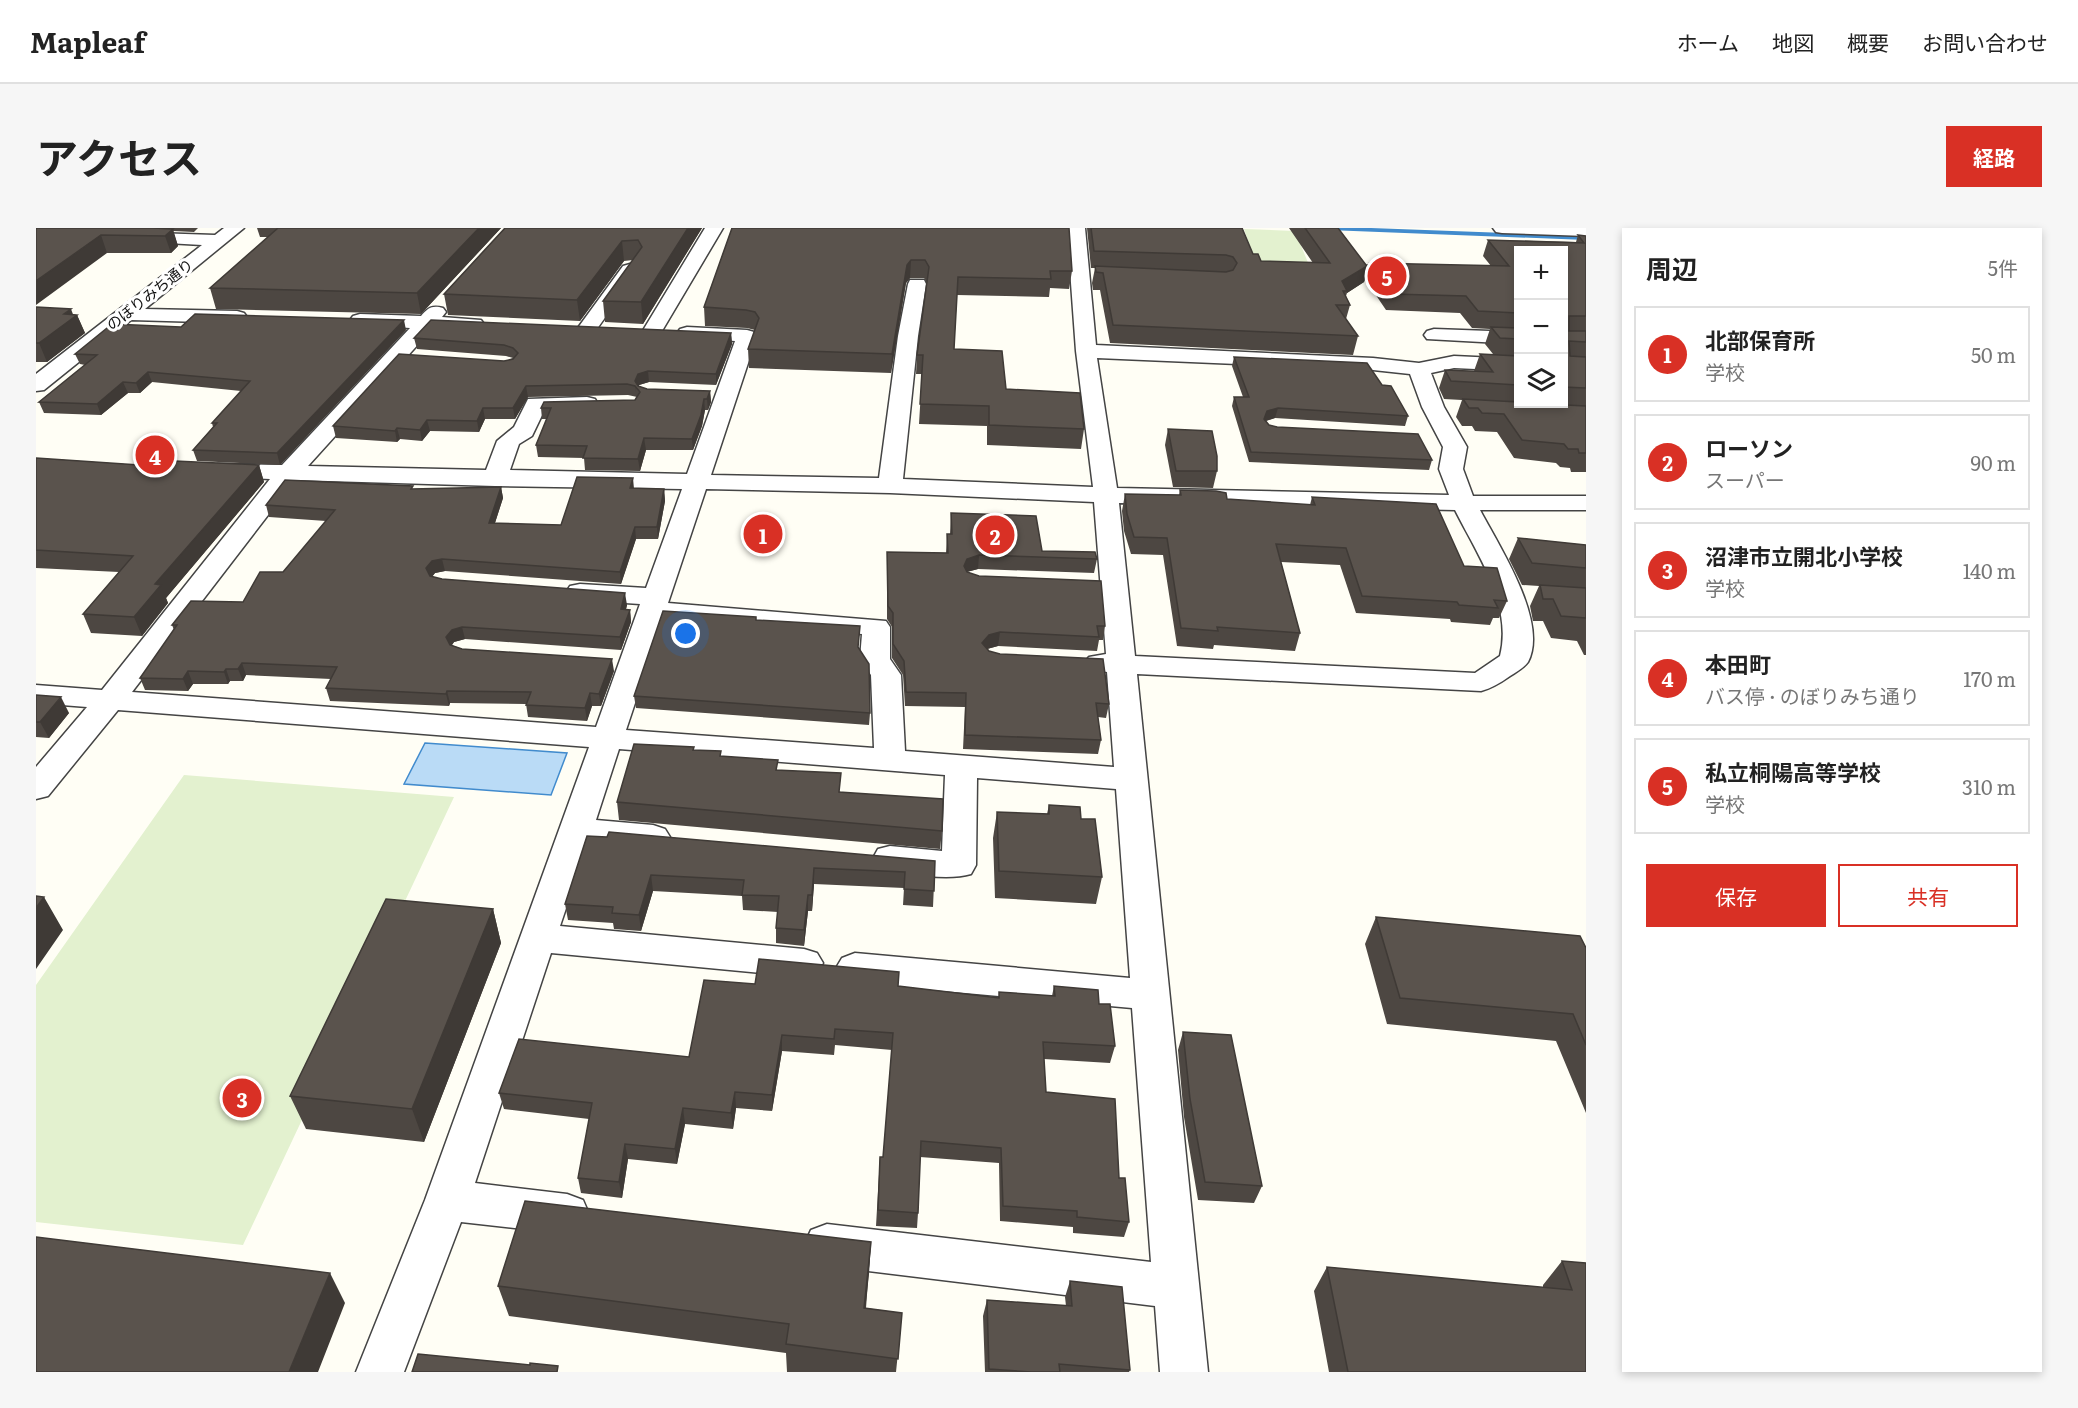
<!DOCTYPE html>
<html lang="ja">
<meta charset="utf-8">
<style>
:root{--surface:#fff;--page:#f6f6f6;--text:#222;--muted:#767676;--line:#e0e0e0;--accent:#d93025}
body{margin:0;font-family:Literata,"Noto Sans JP",serif;background:var(--page);color:var(--text)}
.controls{position:absolute;right:18px;top:18px;display:grid;overflow:hidden;border-radius:0px;box-shadow:0 3px 9px #0003}
.controls button{width:54px;height:54px;display:grid;place-items:center;padding:0;border:0;border-bottom:2px solid var(--line);background:var(--surface);color:var(--text);font:30px sans-serif}
.you{position:absolute;left:650px;top:406px;width:21px;height:21px;margin:-15px;border:4px solid #fff;border-radius:50%;background:#1a73e8;box-shadow:0 0 0 9px #1a73e833}
.badge{display:grid;place-items:center;width:39px;height:39px;border-radius:50%;background:var(--accent);color:#fff;font-size:20px;font-weight:700}
.pin{position:absolute;translate:-50% -50%;border:3px solid #fff;box-shadow:0 2px 6px #0006}
.list{margin:0;padding:0;list-style:none}
h2{display:flex;justify-content:space-between;align-items:center;height:78px;margin:0;padding:0 24px;font-size:26px}
h2 small{font-size:20px;font-weight:400;color:var(--muted)}
.list li{display:grid;grid-template-columns:39px 1fr auto;gap:18px;align-items:center;box-sizing:border-box;height:96px;margin:0 12px 12px;padding:0 12px;border:2px solid var(--line);border-radius:0px}
.list b{display:block;font-size:22px;white-space:nowrap}
.list p{margin:0;font-size:20px;white-space:nowrap;color:var(--muted)}
.list em{font-size:20px;font-style:normal;color:var(--muted)}
.actions{display:flex;gap:12px;padding:18px 24px}
.actions a{flex:1;padding:14px 0;border:2px solid var(--accent);border-radius:0px;text-align:center;font-size:21px;color:var(--accent)}
.actions .main{background:var(--accent);color:#fff}
.icon{flex:none;width:33px;height:33px;fill:none;stroke:currentColor;stroke-width:2;stroke-linecap:round;stroke-linejoin:round}
.map{position:relative;flex:none;width:1550px;height:1144px;overflow:hidden;border-radius:0px}
header{display:flex;align-items:center;gap:36px;box-sizing:border-box;height:84px;padding:0 30px;background:var(--surface);border-bottom:2px solid var(--line)}
header strong{font-size:28px}
nav{display:flex;gap:33px;margin-inline-start:auto;font-size:21px}
.intro{display:flex;align-items:center;justify-content:space-between;box-sizing:border-box;height:144px;padding:0 36px}
h1{margin:0;font-size:42px}
.button{padding:15px 27px;border-radius:0px;background:var(--accent);color:#fff;font-size:21px;font-weight:700}
main{display:flex;gap:36px;padding:0 36px}
aside{flex:1;background:var(--surface);border-radius:0px;box-shadow:0 3px 9px #0003}
.map>svg:first-child{display:block}
.pitch{fill:#e3f1cf}
.water{fill:#badbf6;stroke:#418bcd;stroke-width:1.5}
.lines{fill:none;stroke-linecap:round;stroke-linejoin:round}
.stream{fill:#418bcd;fill-rule:evenodd}
.minor-casing{stroke:#444;stroke-width:3}
.minor{fill:#fff;fill-rule:evenodd}
.wall{fill:#4d4742;fill-rule:evenodd}
.shaded-wall{fill:#3f3a36}
.building{fill:#5a534d;stroke:#3f3a36;stroke-width:1.5}
.labels{text-anchor:middle;stroke-width:6;stroke-linejoin:round;paint-order:stroke}
.far-street-label{font-size:15px;fill:#111;stroke:#fff}
</style>
<header>
<strong>Mapleaf</strong>
<nav><a>ホーム</a><a>地図</a><a>概要</a><a>お問い合わせ</a></nav>
</header>
<div class="intro"><h1>アクセス</h1><a class="button">経路</a></div>
<main>
<div class="map">
<svg width="1550" height="1144" viewBox="0 0 1550 1144">
<rect width="100%" height="100%" fill="#fffef5"/>
<path class="pitch" d="M1208 1 1259 3 1275 42 1221 39Z
M148 547 418 569 207 1017 0 994V757Z"/>
<path class="water" d="M389 515 531 525 515 567 368 556Z"/>
<g class="lines">
<path class="stream" d="M1289 0H1335L1550 8V12L1292 2Z"/>
<g class="minor-casing">
<path id="minor" d="M188 0H208L109 81 201 83 208 85 211 89 208 93 201 95 95 92 8 162 0 163V146L166 17 95 13 89 12 86 8 89 4 179 7Z
M669 0H687L623 108H609L606 104Z
M1031 0H1049L1060 117 1337 130 1383 135 1418 128 1482 131V143L1418 140 1395 145 1408 179 1431 219 1427 241 1437 268H1550V282H1444C1463 318 1513 394 1492 434 1488 440 1480 444 1474 448 1464 455 1456 460 1445 463L1101 446 1172 1144H1124L1119 1078 791 1038 775 1032 768 1017 775 1002 791 996 1115 1034 1096 780 819 755 806 750 800 740 806 730 819 725 1094 750 1080 561 941 550 940 637 935 646C912 653 866 646 842 639L837 630 842 621 854 618 906 623 909 547 583 521 560 592 617 597 629 601 634 609 629 617 617 621 552 615 524 698 768 721 781 725 787 735 781 745 768 749 515 725 439 955 531 966 547 972 553 986 547 1000 531 1006 425 994 368 1144H320L389 972 553 519 82 482 12 568 0 571V539L51 479 0 475V457L66 462 234 251 174 248 170 243 174 238 182 236 246 237 374 100 317 96 314 92 317 88 324 86 385 88C392 80 396 77 407 80L410 84 406 89 445 92 448 96 445 100 396 101 272 238 450 242 461 213 478 199 492 171 551 169 559 171 562 176 559 181 508 183 496 208 483 216 474 242 651 246 699 113 644 109 641 105 644 101 651 99 711 102 718 104 721 108 675 247 843 250 862 108 872 56 874 52H888L890 56 882 108 867 251 1057 259 1040 123ZM1061 130 1337 142 1374 146 1386 179 1407 219 1403 241 1413 267 1081 260ZM259 252 459 258 646 261 610 360 544 356 534 358 530 364 534 370 544 372 604 376 560 499 96 464ZM670 261 854 265 1058 274 1070 426 1053 429 1048 435 1053 441 1071 444 1078 539 869 523 865 447 854 431V399L850 393 632 375ZM1083 275 1419 282C1441 326 1477 377 1464 428L1439 445 1099 428ZM627 391 826 406 824 431 835 447 838 520 590 502Z
M1457 0H1550V8L1466 5 1460 4Z
M594 36 601 38 603 42 558 105H544L541 101 544 97 587 38Z
M1398 101 1482 104V116L1391 111 1388 107 1391 103Z"/>
</g>
<use href="#minor" class="minor"/>
</g>
<path class="wall" d="M0 0H162L158 4 137 3 142 18 135 25H71Z
M221 0H465L385 86 180 81 174 60 232 9H224Z
M469 0H666L607 96 569 94 567 73 597 32 588 33 544 93 412 87 408 66Z
M696 0 1036 43 1033 61 1014 60 1013 69 921 67 918 121 970 161 1048 201 1045 221 951 217V198L883 196 886 146H880L881 127 891 55 888 50H874L870 55 855 145 713 140 712 121 719 102 711 100 669 98 668 79Z
M1051 0H1206L1217 26 1225 33 1277 35 1253 0H1302L1330 37H1333L1334 35 1455 38 1447 28 1452 12 1540 14 1542 7 1550 8V244H1535L1534 240 1524 239 1520 235 1478 230 1461 204 1439 203 1436 198H1426L1420 189 1426 172 1408 171 1403 160 1409 142 1438 143 1444 126H1457L1449 116 1454 101 1436 100 1424 85 1350 82 1329 51 1328 54 1311 65 1310 68 1314 77 1310 91 1322 108 1317 127 1074 115 1064 62H1057L1056 55 1059 40H1055ZM1482 22H1527V176H1482Z
M0 79 41 87 49 105 11 134H0Z
M145 99 370 102 244 237 161 233 157 222 177 199 176 195 205 163 116 154 104 165H92L65 187 8 185 3 174 49 137 44 136 39 126Z
M695 105 696 116 680 157 613 154 603 157V158L611 161 674 163 675 174 672 182H669L666 198 657 222H610L604 243 549 242 548 230 502 229 500 217 511 191H506L505 180 599 172 601 169 592 167 492 169 479 191H449L443 204 394 203 386 213 364 211 361 214 300 210 297 198 477 130 470 128 381 121 378 110Z
M1198 129 1346 157 1372 188 1369 198 1239 190 1230 193 1233 197 1396 232 1393 242 1213 234 1196 178 1198 169H1207L1196 138Z
M1132 201 1181 243 1177 260 1137 259 1129 217Z
M0 230 133 239 223 237 228 254 130 370 132 375 106 408 55 405 47 386 83 344 0 340Z
M465 259 467 270 459 295 525 297 598 260 628 261 629 273 622 311H600L585 356 409 343 399 345 396 349 406 351 591 377 590 381 594 382 595 394 585 422 429 411 418 414 416 417 426 421 578 443 565 478H556L551 493 492 489 490 476 414 475 413 478 294 473 290 460 295 451 210 447 207 453H194L192 456H157L152 463 109 462 104 450 138 402 136 397 207 374 247 344 290 293 233 289 230 277 377 261Z
M1144 262 1191 271 1274 277 1276 269 1428 338 1471 373 1463 390H1457L1454 397 1415 394 1414 391 1320 385 1304 337 1245 334 1264 405 1259 423 1178 417 1177 421 1141 418 1127 327 1095 326 1088 303 1086 283 1089 266 1143 267Z
M915 285 1006 323 1061 331 1058 345 942 341 931 344 1069 398 1067 412H1063L1061 423 962 418 951 421 953 423 1073 476 1070 490 1062 489 1065 512 1062 526 927 521 929 479 869 478 867 447 856 430V399L851 391V324L910 325 911 306H914Z
M1482 310 1550 317V427H1548L1541 413 1515 410 1507 393H1497L1494 378 1503 358 1486 357 1473 331Z
M720 392 823 420 834 485 833 497 600 480 598 468Z
M0 467 33 485 13 510 0 509Z
M658 522 742 542 805 564 906 603 904 621 583 592 581 574Z
M1013 577 1045 591 1066 649 1060 676 959 670 957 610 961 584 1011 586Z
M551 608 899 633 897 679 867 677 868 660 778 656 776 683H772L768 718 740 715V700L742 684 707 682 706 668 617 663 605 703 578 701 577 695 532 692 529 676Z
M457 681 465 715 388 914 270 901 254 868Z
M1340 689 1550 720V885L1520 813 1351 796 1329 716Z
M719 756 862 758 963 770V764L1016 768 1018 758 1063 776 1079 818 1074 835 1008 831 1010 864 1083 950 1093 994 1088 1009 1037 1005V999L964 993 963 935 884 929 882 985 881 1000 840 998 844 929H847L856 822 799 817 798 827 746 823 736 883 700 880 697 901 649 896 641 936 592 931 586 970 545 965 542 950 553 891 468 881 463 865 653 829Z
M1147 804 1226 958 1218 975 1162 972 1148 889 1142 822Z
M835 1014 830 1080 866 1085 860 1144H751L750 1125 473 1088 462 1058Z
M1526 1033 1550 1035V1144H1293L1278 1063 1291 1039 1507 1060V1057Z
M1034 1053 1094 1142 1093 1144H949L947 1088 951 1072 1030 1078 1029 1069Z"/>
<path class="shaded-wall" d="M443 0H465L385 86 381 65Z
M652 0H666L607 96 605 74Z
M137 1 142 18 135 25 129 8Z
M65 7 71 25 0 77V53Z
M586 13 588 33 544 93 541 72Z
M875 32 874 50 870 55 855 145 856 126 871 37Z
M1333 37 1328 54 1311 65V63L1306 53Z
M35 81 38 89 41 87 49 105 11 134 3 115 28 86Z
M368 92 370 102 244 237 241 225Z
M695 105 696 116 680 157V146Z
M612 143 613 154 603 157 602 161 599 158 600 164 599 153 602 146Z
M112 144 116 154 104 165 100 155Z
M87 154 92 165 65 187 61 176Z
M490 158 492 169 479 191 477 180Z
M674 163 675 174 672 182 671 171Z
M668 171 669 182 666 198 657 222 656 211Z
M447 180 449 191 443 204 441 193Z
M1242 180 1239 190 1229 193 1228 191 1231 183Z
M391 192 394 203 386 213 384 202Z
M361 200 364 211 361 214 359 203Z
M608 210 610 222 604 243 602 231Z
M223 237 228 254 130 370 132 375 106 408 98 389 119 356Z
M597 250 598 261 594 260Z
M465 259 467 270 455 307 453 295Z
M628 261 629 273 622 311 621 299Z
M599 299 600 311 585 356 584 344Z
M943 327 942 341 930 344 928 338 931 331Z
M406 331 409 343 399 345 393 352 390 340 396 333Z
M589 365 591 377 587 393 585 381Z
M594 382 595 394 585 422 584 409Z
M426 399 429 411 418 414 413 421 410 409 416 402Z
M964 404 962 418 951 421 946 415 953 407Z
M576 431 578 443 565 478 563 466Z
M206 435 210 447 207 453 202 441Z
M190 441 194 453 192 456 188 444Z
M152 443 157 456 152 463 147 451Z
M411 463 414 475 413 478 410 466Z
M554 465 556 478 551 493 549 480Z
M25 469 33 485 13 510 4 494Z
M778 640V656L776 683V667Z
M615 647 617 663 605 703 603 687Z
M772 667V683L768 718V702Z
M8 669 27 702 0 741V680Z
M457 681 465 715 388 914 376 881Z
M746 807V823L736 883V867Z
M699 864 700 880 697 901 695 885Z
M647 880 649 896 641 936 639 921Z
M589 916 592 931 586 970 583 954Z
M835 1014 833 1046 826 1111 828 1080Z
M294 1045 309 1075 282 1144H253Z"/>
<path class="building" d="M0 0H117L137 1 129 8 65 7 0 53Z
M242 0H443L381 65 174 60Z
M469 0H652L605 74 567 73 606 19 602 12 586 13 541 72 408 66Z
M696 0H1033L1036 43H1014L1015 51 922 49 918 121 966 123 970 161 1044 165 1048 201 953 197V178L884 176 887 127H881L893 39 889 32H875L871 37 856 126 712 121 723 90 719 84 710 82 668 79Z
M1055 0H1206L1217 26H1222L1225 33 1294 35 1269 0H1302L1330 37H1333L1306 53 1311 63H1307L1314 77H1300L1322 108 1077 97 1067 45 1060 44 1059 38 1190 44 1197 42 1201 35 1197 29 1190 27 1058 23Z
M1542 7 1550 8V88H1533V103H1550V114L1533 113 1534 128 1550 129V160L1527 159V22H1482V85L1442 83 1430 68 1355 66 1334 35 1473 38 1452 12 1548 15Z
M0 79 35 81 28 86 41 87 3 115H0Z
M159 86 368 92 241 225 157 222 181 195H176L214 153 112 144 100 155 87 154 61 176 3 174 61 127 39 126 76 96 145 99Z
M395 92 695 105 680 146 612 143 602 146 599 153 602 158 611 161 674 163 671 171H668L665 187 656 211 608 210 602 231 547 230 551 218 500 217 515 180H505L508 174 599 172 604 164 599 158 591 156 490 158 477 180H447L441 193 391 192 384 202 361 200 359 203 297 198 363 126 468 133 477 131 482 125 477 120 468 117 378 110Z
M1455 99 1482 100V111L1464 110Z
M1444 126 1482 128V157L1415 153 1409 142 1457 144Z
M1198 129 1331 135 1346 157 1355 158 1372 188 1242 180 1231 183 1228 191 1233 197 1241 199 1382 206 1396 232 1215 224 1198 169H1213Z
M1427 171 1482 174V176H1509L1550 178V225H1543L1542 221H1532L1528 216 1486 212 1468 186 1446 185 1442 180H1433Z
M1132 201 1176 203 1181 228V243H1140Z
M0 230 133 239 139 233 223 237 119 356 125 357 98 389 47 386 97 328 0 322Z
M541 249 597 250 594 260 628 261 621 299H599L584 344 406 331 396 333 390 340 394 348 406 351 589 365 585 381 594 382 584 409 426 399 416 402 410 409 414 417 426 421 576 431 563 466 554 465 549 480 490 477 495 464 411 463 410 466 290 460 301 439 206 435 202 441H190L188 444 152 443 147 451 104 450 141 397H136L155 373 207 374 224 344H247L299 282 230 277 249 252 377 258 375 261 465 259 453 295 525 297Z
M1144 262 1180 263 1190 265 1191 271 1279 277 1276 269 1400 276 1428 338 1461 340 1471 373 1458 372 1462 380 1423 377 1421 374 1326 368 1310 320 1240 316 1264 405 1181 399 1182 403 1145 400 1131 310 1098 309 1091 286 1089 266 1145 267Z
M915 285 1000 288 1006 323 1059 324 1061 331 943 327 931 331 928 338 931 344 943 348 1065 353 1069 398H1061L1063 409 964 404 953 407 946 415 953 423 964 426 1067 431 1073 476 1060 475 1065 512 929 507 930 465 870 464 868 433 857 416V385L852 378 851 324 912 325 911 306H916Z
M1482 310 1550 317V340L1496 335Z
M1504 357 1550 360V390L1525 388 1517 371H1507Z
M627 383 720 389V392L824 398 822 419 833 436 834 485 598 468Z
M0 467 25 469 4 494H0Z
M598 516 658 519 657 522 685 523 684 528 742 532 740 542 805 545 803 564 907 571 906 603 581 574Z
M1013 577 1044 579 1045 591H1059L1066 649 963 643 961 584 1013 586Z
M573 604 899 633 898 663 868 661 869 644 778 640 776 667H772L768 702 740 700 743 668 706 667 708 652 615 647 603 687 576 685 577 679 529 676 551 608 571 609Z
M0 668 8 669 0 680Z
M350 671 457 681 376 881 254 868Z
M1340 689 1544 708 1550 720V817L1537 786 1364 770Z
M723 731 863 744 862 758 963 770V764L1019 768 1018 758 1062 762 1063 776H1074L1079 818 1007 814 1010 864 1079 871 1083 950H1089L1093 994 1041 989V983L967 978 965 920 885 913 882 985 842 982 844 929H847L857 805 799 801 798 811 746 807 736 867 699 864 695 885 647 880 639 921 589 916 583 954 542 950 556 875 463 865 483 811 653 829 668 752 719 756Z
M1147 804 1195 807 1226 958 1169 954 1154 871Z
M489 973 835 1014 828 1080 866 1085 862 1131 750 1116 753 1096 462 1058Z
M0 1009 294 1045 253 1144H0Z
M1526 1033 1550 1035V1144H1312L1291 1039 1536 1062Z
M1034 1053 1086 1059 1094 1142 1023 1136 1024 1144H995L953 1141 951 1072 1036 1078Z
M382 1126 494 1137V1135L522 1138 521 1144H376Z"/>
<g class="labels">
<g class="far-street-label">
<text transform="translate(114 67) rotate(-38)" y="5">のぼりみち通り</text>
</g>
</g>
</svg>
<div class="controls">
<button>+</button>
<button>−</button>
<button><svg class="icon" aria-label="layers" viewBox="0 0 24 24"><path d="M12 4l9 5-9 5-9-5zM3 14l9 5 9-5"/></svg></button>
</div>
<div class="you"></div>
<div class="pin badge" style="left:727px;top:306px">1</div>
<div class="pin badge" style="left:959px;top:307px">2</div>
<div class="pin badge" style="left:206px;top:870px">3</div>
<div class="pin badge" style="left:119px;top:227px">4</div>
<div class="pin badge" style="left:1351px;top:48px">5</div>
</div>
<aside>
<h2>周辺<small>5件</small></h2>
<ul class="list">
<li><span class="badge">1</span><div><b>北部保育所</b><p>学校</p></div><em>50 m</em></li>
<li><span class="badge">2</span><div><b>ローソン</b><p>スーパー</p></div><em>90 m</em></li>
<li><span class="badge">3</span><div><b>沼津市立開北小学校</b><p>学校</p></div><em>140 m</em></li>
<li><span class="badge">4</span><div><b>本田町</b><p>バス停 · のぼりみち通り</p></div><em>170 m</em></li>
<li><span class="badge">5</span><div><b>私立桐陽高等学校</b><p>学校</p></div><em>310 m</em></li>
</ul>
<div class="actions"><a class="main">保存</a><a>共有</a></div>
</aside>
</main>
